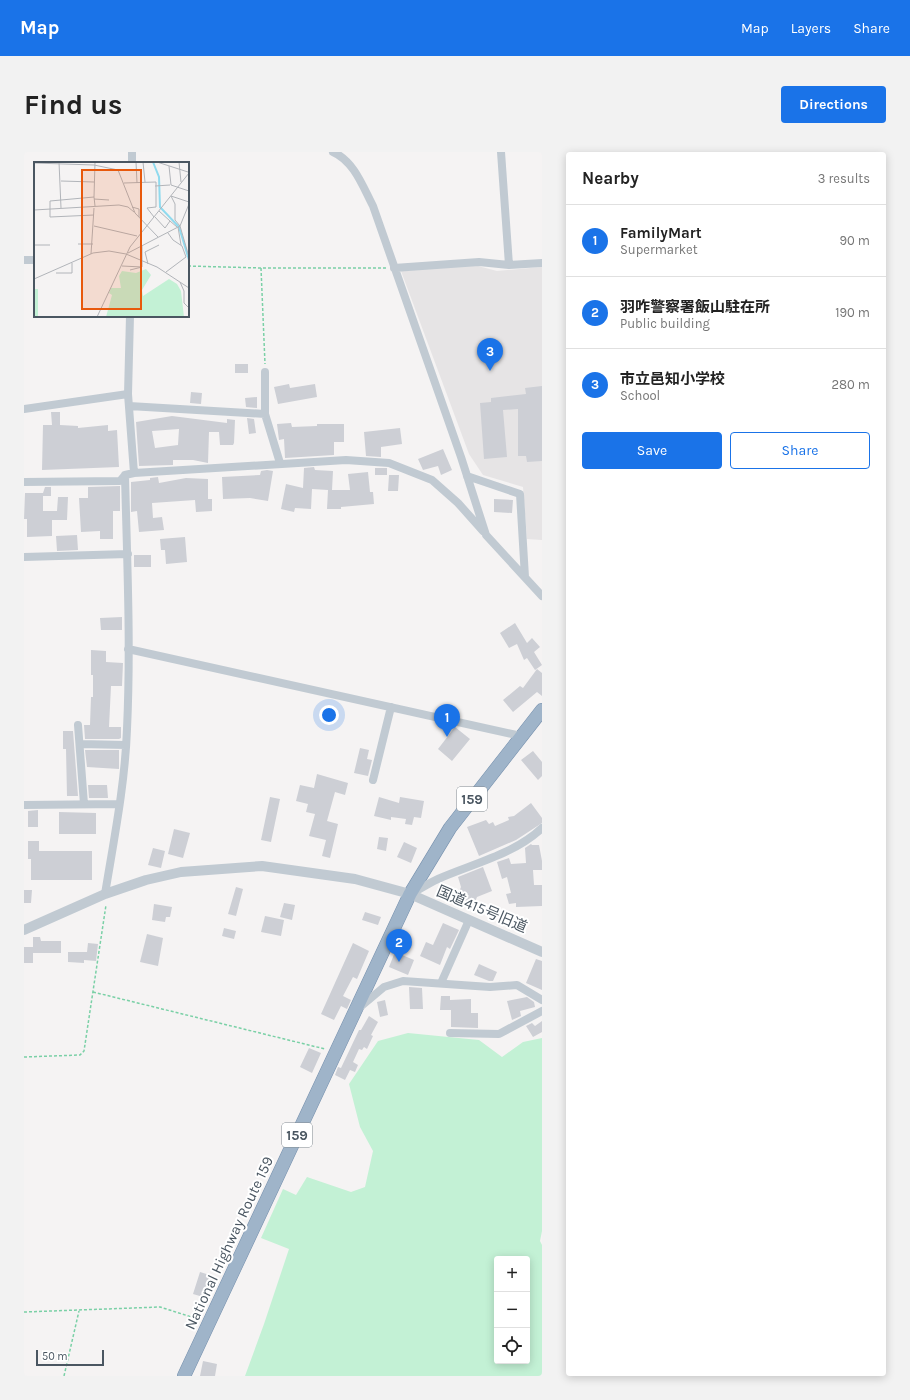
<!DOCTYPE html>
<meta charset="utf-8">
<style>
:root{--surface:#fff;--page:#f2f2f2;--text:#222;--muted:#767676;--line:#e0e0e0;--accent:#1a73e8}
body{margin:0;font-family:Karla,"Noto Sans JP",sans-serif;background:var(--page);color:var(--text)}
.controls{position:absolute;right:12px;bottom:12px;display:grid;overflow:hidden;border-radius:4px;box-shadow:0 2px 10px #0003}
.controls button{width:36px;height:36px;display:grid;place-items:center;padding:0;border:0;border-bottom:1px solid var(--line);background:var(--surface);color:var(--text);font:20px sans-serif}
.scale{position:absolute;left:12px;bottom:10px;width:68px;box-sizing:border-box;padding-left:4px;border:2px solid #4a5661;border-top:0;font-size:11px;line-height:14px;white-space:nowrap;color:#4a5661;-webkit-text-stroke:3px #fff;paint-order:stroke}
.you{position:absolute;left:305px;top:563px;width:14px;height:14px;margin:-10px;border:3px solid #fff;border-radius:50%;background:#1a73e8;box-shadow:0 0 0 6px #1a73e833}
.badge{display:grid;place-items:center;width:26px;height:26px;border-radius:50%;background:var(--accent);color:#fff;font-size:13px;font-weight:700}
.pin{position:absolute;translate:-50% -33px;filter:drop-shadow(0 1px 2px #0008)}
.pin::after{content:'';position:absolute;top:21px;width:14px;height:12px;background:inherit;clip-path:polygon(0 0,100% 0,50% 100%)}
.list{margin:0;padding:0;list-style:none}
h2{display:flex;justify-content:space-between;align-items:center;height:52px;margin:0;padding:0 16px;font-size:17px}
h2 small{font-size:13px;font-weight:400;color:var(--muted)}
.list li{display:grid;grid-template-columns:26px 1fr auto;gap:12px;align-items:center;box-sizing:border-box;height:72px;padding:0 16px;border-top:1px solid var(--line)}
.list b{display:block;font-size:15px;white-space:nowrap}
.list p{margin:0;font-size:13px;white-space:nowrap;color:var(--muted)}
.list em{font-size:13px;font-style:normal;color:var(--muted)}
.actions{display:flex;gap:8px;padding:12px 16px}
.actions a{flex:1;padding:9px 0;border:1px solid var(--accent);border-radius:4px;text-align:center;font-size:14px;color:var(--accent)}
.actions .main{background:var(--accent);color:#fff}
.icon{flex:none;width:22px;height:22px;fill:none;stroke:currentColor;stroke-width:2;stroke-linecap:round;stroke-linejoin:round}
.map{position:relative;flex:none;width:518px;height:1224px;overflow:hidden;border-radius:4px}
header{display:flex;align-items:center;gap:24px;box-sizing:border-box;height:56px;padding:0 20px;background:var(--accent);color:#fff}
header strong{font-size:19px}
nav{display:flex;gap:22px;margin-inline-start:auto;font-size:14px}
.intro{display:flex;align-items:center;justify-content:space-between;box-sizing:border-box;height:96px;padding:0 24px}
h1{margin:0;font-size:28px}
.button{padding:10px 18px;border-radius:4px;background:var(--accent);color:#fff;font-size:14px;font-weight:700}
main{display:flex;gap:24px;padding:0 24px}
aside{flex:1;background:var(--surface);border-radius:4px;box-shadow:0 2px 10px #0003}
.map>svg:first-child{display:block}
.education{fill:#e6e4e5}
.green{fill:#c3f1d5;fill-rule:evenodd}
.building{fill:#cdcfd5;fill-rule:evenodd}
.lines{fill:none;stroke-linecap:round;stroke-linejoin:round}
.trunk-casing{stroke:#7690ad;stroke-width:14}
.path{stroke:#7ad0a6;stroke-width:1.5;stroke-dasharray:3 2;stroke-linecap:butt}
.minor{stroke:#c1cad2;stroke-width:8}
.tertiary{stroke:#c1cad2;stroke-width:10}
.trunk{stroke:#9fb4c9;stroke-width:13}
.labels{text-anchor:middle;stroke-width:4;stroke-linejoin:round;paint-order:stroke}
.shield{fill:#fff;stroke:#808990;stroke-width:1}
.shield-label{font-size:14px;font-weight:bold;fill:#4a5661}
.street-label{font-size:15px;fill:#4a5661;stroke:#fff}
.inset-river{fill:none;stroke:#90daee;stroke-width:2}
.inset-road{fill:none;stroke:#b1b4b9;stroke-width:1}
.view{fill:#e8590c;fill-opacity:0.15;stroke:#e8590c;stroke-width:2}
.inset-edge{fill:none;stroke:#4a5661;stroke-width:2}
</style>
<header>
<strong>Map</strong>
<nav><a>Map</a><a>Layers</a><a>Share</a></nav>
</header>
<div class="intro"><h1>Find us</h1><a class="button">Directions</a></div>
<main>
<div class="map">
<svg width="518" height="1224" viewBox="0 0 518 1224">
<rect width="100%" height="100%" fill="#f5f3f3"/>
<path class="education" d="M450 113 473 119 518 115V388L503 387 499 335 459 323 445 302 377 119Z"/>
<path class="green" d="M384 881 455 888 478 905 499 890 518 886V1079L516 1089 518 1093V1224H221L240 1172 265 1097 237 1086 259 1037 272 1043 283 1025 327 1040 341 1035 349 999 336 975 325 932 354 889ZM473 1107H503V1209H473Z"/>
<path class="building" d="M211 212H224V221H211Z
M265 232 266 236 291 232 293 245 254 252 250 235Z
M518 234V309L503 310 502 304H494V257L479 258 483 305 460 307 456 251 467 250V246L502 242 501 236Z
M167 240 178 241 177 252 166 251Z
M233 245V256L222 255 221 246Z
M27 260H36V273L54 274V276L84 273V279L93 278 95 315 18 318 19 273H28Z
M148 264 203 271V267L211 268 210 291 209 293H196L195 280H185L184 311 169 308H149V313L115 314 112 270ZM155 277 154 293 131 296 128 279Z
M223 266 230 267 232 281 225 282Z
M267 271 268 275 293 274V272H320V290H310V303L261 306 260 287 255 288 253 272Z
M376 276 378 292 357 295V305L342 304 340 280Z
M419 297 428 318 417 323 414 314 399 318 394 307Z
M290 315 291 318 309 319 308 338H326L324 322 344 320 346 340H349L350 352 317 355V357H303L304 338 288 337 287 357 271 356 270 360 257 357 262 332 279 336 280 316Z
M351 316H363V323H351Z
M243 318 249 319 244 349 226 346 199 347 198 325 236 323 237 319Z
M365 323H375L374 339H364Z
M134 325 135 331 162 326 184 327V347H188V359L172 360 171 348 128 351 129 366 138 365 140 378 115 380 113 359 107 360V330L126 328V326Z
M96 334V359H89V387H76V379L57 380 55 346H64V335Z
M21 335H27V344H19V359H33L34 345H44L43 368H28V384L3 385V367H0L1 341H19Z
M470 347 489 348 488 361 470 360Z
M53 383 54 398 33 399 32 384Z
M161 385 163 410 142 412 141 398H137L136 387Z
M110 403H127V415H110Z
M98 465V478H77L76 466Z
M491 471 503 491 508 486 516 495 510 500 518 513 511 518 503 506 500 508 493 492 485 496 476 481Z
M67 498 82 499V510L99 511 98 534H87L85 575H97V586L95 587H61L60 573H66L67 545H69V523H67Z
M513 517 518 521V544L513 540 489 560 479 548 496 534 499 536Z
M431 575 446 587 428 609 414 597Z
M39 579H49L54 644H43L42 597H39Z
M336 596 345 598 343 607 348 608 344 624 330 621Z
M61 598H95V617L63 615Z
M509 599 518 610V624L514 628 497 608Z
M293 622 324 631 321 643 311 640 303 669 314 672 306 706 298 704 302 688 285 684 291 662 282 660 284 652 272 649 276 633 290 636Z
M64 633H83L84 646H65Z
M246 645 256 647 247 690 237 688Z
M355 645 375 651 376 645 400 649 397 666 390 665 388 673 381 672 382 667 367 665V668L350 664Z
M507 651 518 666V671L492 688 455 704 443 675 462 668 465 672 469 670 471 674 485 668 484 665 490 664Z
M14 658V675H4V659Z
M35 660 72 661V682H35Z
M150 677 166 681 159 706 144 702Z
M355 685 364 686 362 699 353 697Z
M4 689H15V699H68V728H7V707H4Z
M380 690 393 696 387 711 373 705Z
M507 692 508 693H515L518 709V718H509L510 733H518V754L492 755V751L485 752 482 742 487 741 483 725 478 727 473 710 485 706 487 712 502 711 501 696Z
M129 696 141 699 137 716 124 713Z
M459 715 468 739 453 745 449 755 441 752 442 749 433 745 437 735 434 725Z
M212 735 219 737 212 764 204 762Z
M0 738H8L7 751H0Z
M260 751 271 753 268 768 256 765Z
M130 752 148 755 146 765H142L141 770 128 768Z
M341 760 357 765 354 773 338 768Z
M241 764 260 768 257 784 237 780Z
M419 771 435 778 426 797 423 795 416 813 396 804 402 790 409 793Z
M200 776 212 779 210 787 198 784Z
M123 782 139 786 134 814 116 810Z
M9 785H16L17 789H37V801H9Z
M64 791 74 792 72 809 60 808V811L44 810V800H63Z
M329 791 345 799 333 827 329 825 319 844 327 848 323 857 317 854 310 868 297 862Z
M0 795H9V811H0Z
M371 800 390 808 384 823 365 815Z
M512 807 518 809V838L502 831Z
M455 812 473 820 469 829H465L450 823Z
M385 835 398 836 399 857H386Z
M417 844H426V848L447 847V861H454V876L427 875V858H416Z
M503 845 510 850 511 855 496 859 497 864 488 868 483 849Z
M361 848 364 863 356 865 353 850Z
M345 864 354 870 347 883 349 884 343 897 340 895 338 898 335 897 329 910 334 913 331 920 326 918 321 928 311 923 314 915 317 916 335 878H337Z
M518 869V880L509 885 502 874 508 871 511 874Z
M285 896 297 901 288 921 276 915Z
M176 1120 192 1125 186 1147 169 1142Z
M179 1209 193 1212 191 1224H176Z"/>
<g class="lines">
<g class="trunk-casing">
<path id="trunk" d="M160 1224 386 742 426 676 518 558"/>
</g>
<path class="path" d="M164 114 237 116H363
M237 116 241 212
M69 840 301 897
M0 905 56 903 60 899 82 753
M0 1160 136 1155 174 1167
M40 1224 55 1159"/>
<path class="minor" d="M309 0C330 9 339 35 349 54L437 305 462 383 518 444
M477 0 485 113
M108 11V0
M0 108H11
M370 116 455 110 485 113 518 111
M241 220V262L256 311
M104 242 106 164
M105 254 241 262
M0 257 104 242 110 321
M443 324 496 342 501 425
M0 330 96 329 101 323 110 321 322 308 365 311 408 328 434 351 459 379
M0 405 104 402
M104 497 497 584
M54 573 60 652
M56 592 102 593
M349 628 367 555
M0 653 95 652
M81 742C90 687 101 632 103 577 107 493 103 408 101 323
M387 742C396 737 405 731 414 727 448 712 491 702 518 676
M417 831 445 768
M335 856 360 835 379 829 466 835 493 833 518 848
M426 881 475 882 518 859"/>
<path class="tertiary" d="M0 778 81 742 122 728 157 720 238 714 331 727 386 742 518 800"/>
<use href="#trunk" class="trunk"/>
</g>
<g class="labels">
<g class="shield">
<rect x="433" y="635" width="30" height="24" rx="3"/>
<rect x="258" y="971" width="30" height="24" rx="3"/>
</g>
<g class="shield-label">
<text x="448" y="652">159</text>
<text x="273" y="988">159</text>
</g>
<g class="street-label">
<text transform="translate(458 757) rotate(23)" y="5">国道415号旧道</text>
<text transform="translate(205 1091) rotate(-65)" y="5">National Highway Route 159</text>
</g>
</g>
<g transform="translate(10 10)">
<rect width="155" height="155" fill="#f5f3f3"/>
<path d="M112 107 117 113 108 128 109 134 135 117 143 122 147 129 150 155H72L78 133 75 131 77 126H87L85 114 88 109 102 111ZM0 127H4V155H0Z" fill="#c3f1d5"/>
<path class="inset-river" d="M119 0 125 15 126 45 145 65 155 98"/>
<path class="inset-road" d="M25 0 27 46M102 0 103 21M109 0 111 20M123 0 154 10M145 0 147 20M0 1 60 3 84 8 101 51 124 75M135 4 137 23 155 29M27 19 60 20M90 21 122 20V45L113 46 120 55M121 24 136 23M137 34 141 42V58L146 64 155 95M137 34 155 40M60 35 61 0M60 37 75 38M98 45 105 47V55M0 48 85 43 94 45 100 50M125 49 136 59M60 53 16 55V39L60 35 61 44M121 55 131 66 136 59 143 65M60 64 103 74M144 65 147 83M44 82H59M0 83H16M94 91 146 64 155 42M57 92 60 46M114 102 111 90 125 83M88 104 108 105M96 108 108 105V84M132 110 152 95 148 84 139 78 134 71M22 111H38V101M0 117 59 91 75 89 92 92 123 105 155 126M146 120 150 129V141L155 146M63 155 96 85 155 11"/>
<path class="view" d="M48 8H107V147H48Z"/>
<rect width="155" height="155" class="inset-edge"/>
</g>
</svg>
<div class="controls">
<button>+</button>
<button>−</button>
<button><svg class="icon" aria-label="locate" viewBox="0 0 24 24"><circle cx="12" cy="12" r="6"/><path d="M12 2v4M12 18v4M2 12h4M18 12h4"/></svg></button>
</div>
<div class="scale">50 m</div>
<div class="you"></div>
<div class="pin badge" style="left:423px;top:585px">1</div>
<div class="pin badge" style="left:375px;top:810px">2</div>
<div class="pin badge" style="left:466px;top:219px">3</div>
</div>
<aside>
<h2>Nearby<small>3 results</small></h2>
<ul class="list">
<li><span class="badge">1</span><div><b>FamilyMart</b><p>Supermarket</p></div><em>90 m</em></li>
<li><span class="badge">2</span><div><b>羽咋警察署飯山駐在所</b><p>Public building</p></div><em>190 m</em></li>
<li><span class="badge">3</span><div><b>市立邑知小学校</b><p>School</p></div><em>280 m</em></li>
</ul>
<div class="actions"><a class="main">Save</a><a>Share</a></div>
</aside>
</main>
